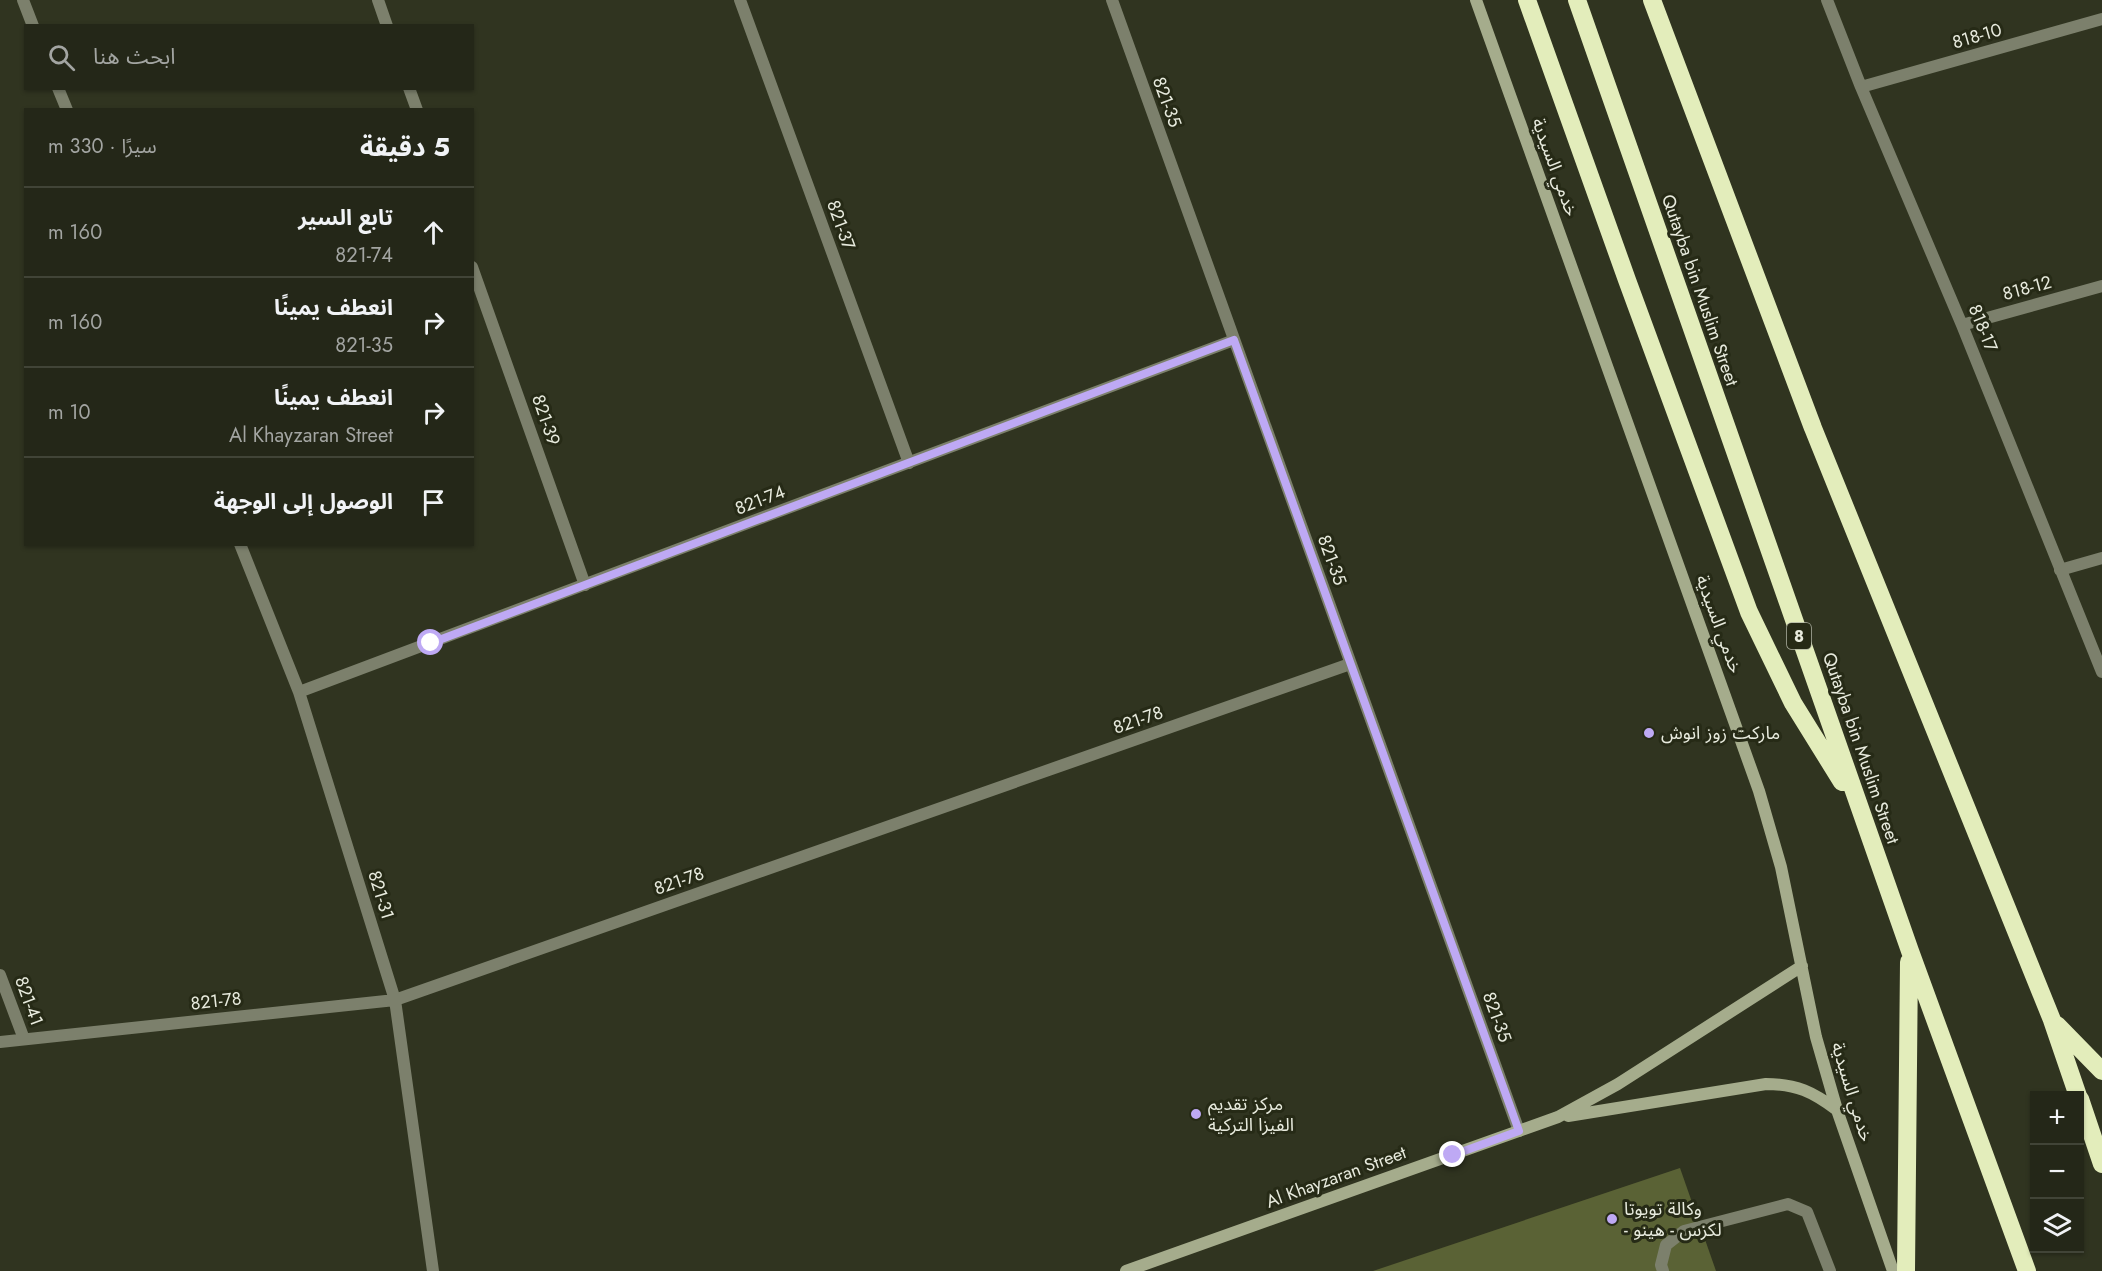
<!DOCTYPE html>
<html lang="ar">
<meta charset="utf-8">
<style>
:root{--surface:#242718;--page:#303325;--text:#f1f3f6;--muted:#a3a5a2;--line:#414437}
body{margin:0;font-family:Jost,"Noto Sans Arabic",sans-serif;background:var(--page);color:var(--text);direction:rtl}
.controls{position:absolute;right:18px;bottom:18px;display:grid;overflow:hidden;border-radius:0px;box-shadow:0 2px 4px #0004}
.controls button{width:54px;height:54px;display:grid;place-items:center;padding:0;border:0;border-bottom:2px solid var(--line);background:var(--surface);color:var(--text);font:30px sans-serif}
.stop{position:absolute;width:18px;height:18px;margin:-14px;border:4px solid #bea9f4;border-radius:50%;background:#fff}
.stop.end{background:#bea9f4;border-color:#fff;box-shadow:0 2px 6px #0008}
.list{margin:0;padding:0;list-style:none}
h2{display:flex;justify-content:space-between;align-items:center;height:78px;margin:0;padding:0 24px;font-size:26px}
h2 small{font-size:20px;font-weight:400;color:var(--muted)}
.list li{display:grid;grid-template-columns:39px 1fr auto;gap:18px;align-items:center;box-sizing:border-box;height:90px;padding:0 24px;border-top:2px solid var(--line)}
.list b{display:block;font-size:22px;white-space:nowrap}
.list p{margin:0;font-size:20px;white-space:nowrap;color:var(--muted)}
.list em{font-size:20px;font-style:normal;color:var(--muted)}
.icon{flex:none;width:33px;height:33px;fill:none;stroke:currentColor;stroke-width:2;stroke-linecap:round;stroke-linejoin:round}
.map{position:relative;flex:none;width:2102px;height:1271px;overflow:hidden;direction:ltr}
.search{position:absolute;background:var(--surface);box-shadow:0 2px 4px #0004;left:24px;top:24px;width:450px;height:66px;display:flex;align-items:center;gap:15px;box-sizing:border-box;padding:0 21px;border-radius:0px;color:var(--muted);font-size:22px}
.panel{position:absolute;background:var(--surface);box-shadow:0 2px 4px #0004;left:24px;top:108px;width:450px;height:438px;border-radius:0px;direction:rtl}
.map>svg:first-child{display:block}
.building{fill:#5a6235}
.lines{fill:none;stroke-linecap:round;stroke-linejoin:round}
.lane{stroke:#7c806c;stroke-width:12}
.street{stroke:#7c806c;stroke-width:12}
.secondary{stroke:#a5ac8c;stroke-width:12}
.highway{stroke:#e3edbb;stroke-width:18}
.route{stroke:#bea9f4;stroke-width:8}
.poi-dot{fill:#bea9f4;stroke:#262a16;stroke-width:2}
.labels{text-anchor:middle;stroke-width:6;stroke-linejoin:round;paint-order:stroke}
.shield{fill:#262a16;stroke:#aeb1a2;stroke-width:1.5}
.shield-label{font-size:16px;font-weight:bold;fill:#e8ebde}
.street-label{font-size:18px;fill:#e8ebde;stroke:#262a16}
.poi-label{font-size:18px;fill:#e8ebde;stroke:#262a16;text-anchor:start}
</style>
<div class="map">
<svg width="2102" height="1271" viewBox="0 0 2102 1271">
<rect width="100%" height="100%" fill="#303420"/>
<path class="building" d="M1680 1168 1716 1271H1373Z"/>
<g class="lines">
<path class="lane" d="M1663 1271 1661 1265 1666 1245 1684 1231 1788 1204 1807 1212 1830 1271"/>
<path class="street" d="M23 0 33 26
M378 0 387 26
M740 0 909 463
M1112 0 1519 1131
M1827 0 1861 87 1962 325 2102 672
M1861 87 2102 19
M58 88 67 110
M409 88 417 110
M472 267 585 585
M1962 325 2102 286
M240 544 299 692 395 1000 433 1271
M2060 570 2102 558
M299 692 1234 340
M0 975 24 1039
M0 1042 395 1000 1350 664"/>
<path class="secondary" d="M1476 0 1759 791 1781 867 1816 1037 1837 1110 1893 1271
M1568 1116 1766 1084C1797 1084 1813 1092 1837 1110
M1126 1271 1558 1117 1618 1084 1802 966"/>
<path class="highway" d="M1527 0 1627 280 1749 612 1793 703 1842 782
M1577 0 1910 951 2027 1271
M1652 0 1813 428 2052 1020 2078 1096
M2057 1025 2102 1071
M2080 1099 2102 1164
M1906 1271 1909 962"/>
</g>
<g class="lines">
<path class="route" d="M431 643 1234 340 1519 1131 1453 1155"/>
</g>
<g class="poi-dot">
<circle cx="1649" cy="733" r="6"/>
<circle cx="1196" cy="1114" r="6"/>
<circle cx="1612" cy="1219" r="6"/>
</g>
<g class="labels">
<rect class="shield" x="1787" y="623" width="24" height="26" rx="4.5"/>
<g class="shield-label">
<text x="1799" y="642">8</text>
</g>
<g class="street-label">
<text transform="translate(1977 36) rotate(-16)" y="6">818-10</text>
<text transform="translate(1167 102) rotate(70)" y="6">821-35</text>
<text transform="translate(1555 167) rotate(70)" y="6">خدمي السيدية</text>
<text transform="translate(841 225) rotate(70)" y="6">821-37</text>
<text transform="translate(2027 288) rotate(-15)" y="6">818-12</text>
<text transform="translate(1700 290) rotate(71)" y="6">Qutayba bin Muslim Street</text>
<text transform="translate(1983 328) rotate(68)" y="6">818-17</text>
<text transform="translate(546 420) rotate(71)" y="6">821-39</text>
<text transform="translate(760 500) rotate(-21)" y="6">821-74</text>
<text transform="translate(1332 560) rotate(70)" y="6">821-35</text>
<text transform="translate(1719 624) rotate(70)" y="6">خدمي السيدية</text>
<text transform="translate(1138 720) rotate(-19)" y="6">821-78</text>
<text transform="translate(1861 748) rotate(71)" y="6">Qutayba bin Muslim Street</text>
<text transform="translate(679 881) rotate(-19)" y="6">821-78</text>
<text transform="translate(381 895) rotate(73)" y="6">821-31</text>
<text transform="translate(29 1001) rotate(70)" y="6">821-41</text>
<text transform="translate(216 1001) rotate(-6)" y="6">821-78</text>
<text transform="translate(1497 1017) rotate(70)" y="6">821-35</text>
<text transform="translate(1852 1092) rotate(73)" y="6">خدمي السيدية</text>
<text transform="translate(1336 1177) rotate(-20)" y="6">Al Khayzaran Street</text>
</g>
<g class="poi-label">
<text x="1661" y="739">ماركت زوز انوش</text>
<text x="1208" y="1110">مركز تقديم<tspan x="1208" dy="21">الفيزا التركية</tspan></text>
<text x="1624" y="1215">وكالة تويوتا<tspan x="1624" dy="21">- لكزس - هينو</tspan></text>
</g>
</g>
</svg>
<div class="controls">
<button>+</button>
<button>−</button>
<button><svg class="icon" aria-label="layers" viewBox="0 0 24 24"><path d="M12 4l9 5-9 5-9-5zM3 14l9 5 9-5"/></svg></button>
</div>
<div class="stop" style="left:431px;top:643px"></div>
<div class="stop end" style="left:1453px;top:1155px"></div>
<div class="search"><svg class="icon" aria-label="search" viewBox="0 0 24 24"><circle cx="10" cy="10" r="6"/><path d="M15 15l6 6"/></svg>ابحث هنا</div>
<section class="panel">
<h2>5 دقيقة<small>سيرًا · 330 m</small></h2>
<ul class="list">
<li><svg class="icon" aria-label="ahead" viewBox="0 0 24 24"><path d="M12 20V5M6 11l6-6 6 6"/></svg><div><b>تابع السير</b><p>821-74</p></div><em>160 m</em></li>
<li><svg class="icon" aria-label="right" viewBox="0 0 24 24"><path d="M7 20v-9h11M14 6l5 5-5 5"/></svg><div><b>انعطف يمينًا</b><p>821-35</p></div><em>160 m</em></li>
<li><svg class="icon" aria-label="right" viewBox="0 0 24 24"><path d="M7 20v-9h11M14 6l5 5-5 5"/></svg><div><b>انعطف يمينًا</b><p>Al Khayzaran Street</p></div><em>10 m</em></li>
<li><svg class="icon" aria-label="arrive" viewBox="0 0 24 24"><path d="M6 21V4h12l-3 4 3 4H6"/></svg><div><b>الوصول إلى الوجهة</b></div></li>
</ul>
</section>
</div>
